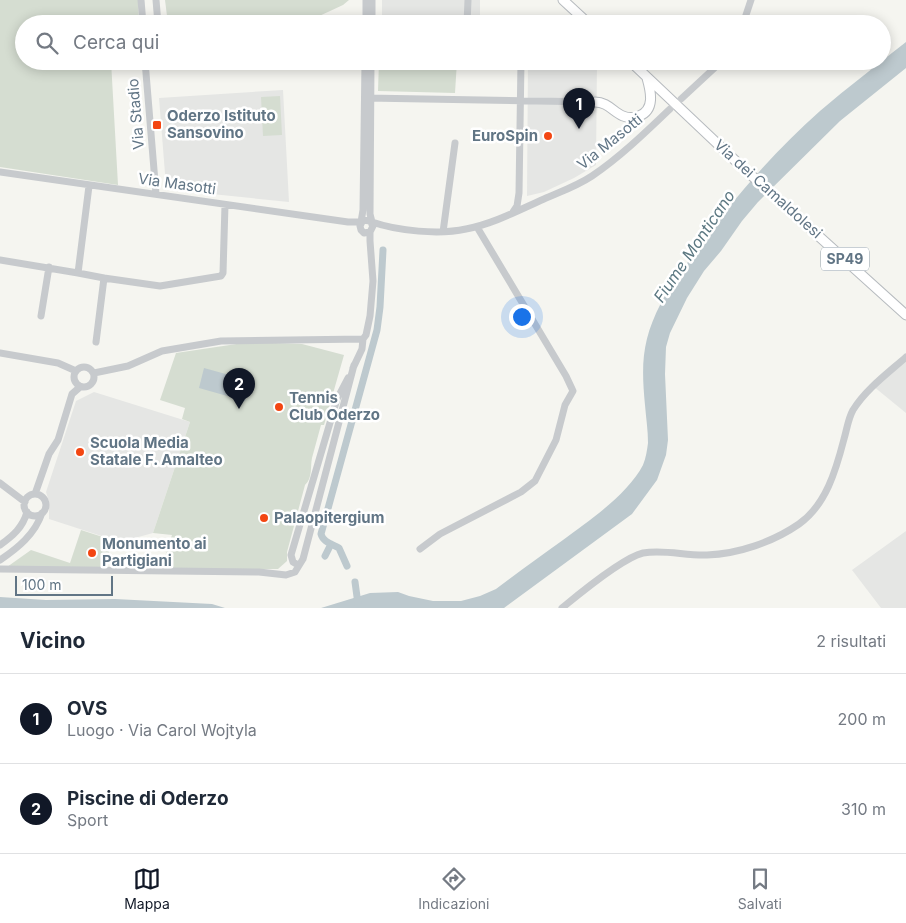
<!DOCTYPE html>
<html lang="it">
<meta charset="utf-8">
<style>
:root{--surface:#fff;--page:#f2f2f3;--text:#1f2937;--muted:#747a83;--line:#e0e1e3;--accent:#111827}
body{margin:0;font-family:Inter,sans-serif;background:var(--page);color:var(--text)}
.scale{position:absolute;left:15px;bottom:12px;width:98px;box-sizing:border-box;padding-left:5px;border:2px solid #617585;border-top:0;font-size:14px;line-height:18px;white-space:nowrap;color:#617585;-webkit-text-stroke:4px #fff;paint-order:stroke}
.you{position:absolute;left:521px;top:316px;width:18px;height:18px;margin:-12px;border:4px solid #fff;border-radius:50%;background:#1a73e8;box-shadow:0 0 0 8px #1a73e833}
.badge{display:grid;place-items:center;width:32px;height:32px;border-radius:50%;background:var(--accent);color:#fff;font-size:16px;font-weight:700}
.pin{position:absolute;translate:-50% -41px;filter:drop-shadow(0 1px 2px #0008)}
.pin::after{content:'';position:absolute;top:26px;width:18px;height:15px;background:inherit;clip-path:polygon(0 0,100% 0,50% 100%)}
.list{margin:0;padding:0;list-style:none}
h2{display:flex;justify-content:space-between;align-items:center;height:65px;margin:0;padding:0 20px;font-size:21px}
h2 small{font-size:16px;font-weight:400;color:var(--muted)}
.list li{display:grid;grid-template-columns:32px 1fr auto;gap:15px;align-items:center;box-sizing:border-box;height:90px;padding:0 20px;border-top:1px solid var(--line)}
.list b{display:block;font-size:19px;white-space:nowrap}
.list p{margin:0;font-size:16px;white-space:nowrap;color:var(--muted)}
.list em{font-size:16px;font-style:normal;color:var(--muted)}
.icon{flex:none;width:28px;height:28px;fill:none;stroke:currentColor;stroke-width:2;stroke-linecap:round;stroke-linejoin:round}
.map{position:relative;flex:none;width:906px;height:608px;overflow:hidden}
.search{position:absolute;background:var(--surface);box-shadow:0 2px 12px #0003;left:15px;right:15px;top:15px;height:55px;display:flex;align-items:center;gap:12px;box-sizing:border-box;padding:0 18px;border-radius:28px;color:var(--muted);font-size:19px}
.sheet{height:245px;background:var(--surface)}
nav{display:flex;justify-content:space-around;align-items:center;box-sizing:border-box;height:70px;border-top:1px solid var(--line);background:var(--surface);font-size:14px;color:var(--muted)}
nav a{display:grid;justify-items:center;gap:2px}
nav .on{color:var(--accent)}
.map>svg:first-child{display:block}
.built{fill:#e5e6e4}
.green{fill:#d5ddd1}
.water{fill:#bdc9ce}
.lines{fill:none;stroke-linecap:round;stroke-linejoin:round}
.canal{stroke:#bdc9ce;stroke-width:7}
.major-casing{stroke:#b7bbbf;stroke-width:11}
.minor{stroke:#c7cacd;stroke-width:7}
.major{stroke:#fff;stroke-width:9}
.poi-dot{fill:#f34612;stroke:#fff;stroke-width:2}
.labels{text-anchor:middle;stroke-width:5;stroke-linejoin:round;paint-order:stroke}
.shield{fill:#fff;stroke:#909eaa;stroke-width:1}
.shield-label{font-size:14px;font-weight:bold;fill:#617585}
.street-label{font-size:15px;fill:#617585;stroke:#fff}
.poi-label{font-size:15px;font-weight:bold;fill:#617585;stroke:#fff;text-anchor:start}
.water-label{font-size:16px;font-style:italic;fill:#5c7882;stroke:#fff}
</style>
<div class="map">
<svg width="906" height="608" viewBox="0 0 906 608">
<rect width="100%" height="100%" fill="#f5f5f0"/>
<path class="built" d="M382 0H480V24L382 22Z
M528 61H597L596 165 574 178 544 192 527 196Z
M283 90 289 202 202 193 200 190 166 186 159 98Z
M906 357V413L873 386Z
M94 392 190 422 153 533 120 542 49 519V502L46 492 76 401Z
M906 531V608H881L852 570Z"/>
<path class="green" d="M0 0H138L139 24H24V61H111L118 185 0 167Z
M165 0H349L343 5 302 24H168Z
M379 61H457L455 93 378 91Z
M280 96 282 135 263 136 261 97Z
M250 342 302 344 344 355 324 425H321C318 436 315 447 312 458 310 467 313 477 305 485L287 552V561L278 569H161L172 535 153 533 190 422 182 419 185 408 160 400 176 353Z
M81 530 112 540 104 571 7 567 31 550 70 563Z"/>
<path class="water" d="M906 42V68L840 121 758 202 742 221 721 251 704 271 687 298 670 333 666 347 665 374 668 440 666 455 657 480 632 514 504 608H321L370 593 398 592 409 596 433 601H461L480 596 496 589C518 572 541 556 563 540 589 521 628 494 643 465 646 458 647 450 648 443 648 430 646 418 645 405 641 364 642 340 661 303 671 284 685 267 697 249 733 199 774 152 820 111 848 87 877 65 906 42Z
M204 368 251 381 245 401 199 388Z
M0 597 46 600 115 599 212 604 225 608H0Z"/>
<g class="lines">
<path class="canal" d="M325 556 331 544
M347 566 339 548C332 544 323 542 321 534L377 330 380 307 383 250
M355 582 358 604"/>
<g class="major-casing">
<path id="major" d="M563 0 589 24
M630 61 741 166 906 315
M595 102C608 102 613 112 623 116 628 118 634 118 639 116 655 110 651 92 647 78"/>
</g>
<path class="minor" d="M141 0 143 24
M156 0 158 24
M366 22V0
M317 24 337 19 366 20
M372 24V0
M467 24 468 0
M743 24 751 0
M145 61 156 194
M371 61 370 214 372 222C398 231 439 235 466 229 493 224 519 210 544 199 560 192 577 186 592 176 619 158 646 132 670 109
M367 98 595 102
M681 99 722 61
M0 172 348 222H361L363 210 365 61
M89 186 78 273 104 278 96 342
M513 212 517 206 519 193 521 61
M443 232 455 143
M0 260 78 273
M104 278 160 286 221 276 223 273 225 205
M41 316 49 267
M0 353 58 363 76 371
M74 377a10 10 0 1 1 20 0a10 10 0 1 1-20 0Z
M353 368 362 349 363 339 366 335 370 316 373 281 370 241V232L373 226 370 221 363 220 360 226 361 230 364 233 370 232
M94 373 128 366 162 351 221 341 363 339
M0 483 25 502
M35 494 49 454 58 440 72 394 80 387
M24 505a11 11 0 1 1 22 0a11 11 0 1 1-22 0Z
M0 545C13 536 23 527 27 512
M420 549 440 534 521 492 535 481 556 440 565 405 573 391 566 376 477 227
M0 560C18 548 35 534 42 513
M298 565 293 562 291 555 337 399 348 378
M0 569 259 572 286 575 295 572 303 559 354 365
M562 608C579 594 622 558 643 553 664 549 686 556 707 555 738 554 773 542 799 524 826 505 836 470 844 439 847 429 848 419 853 410 866 389 888 373 906 357"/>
<use href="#major" class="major"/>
</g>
<g class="poi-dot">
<rect x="152" y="120" width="10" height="10" rx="2.5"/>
<circle cx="548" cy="136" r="5"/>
<circle cx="279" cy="407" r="5"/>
<circle cx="80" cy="452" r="5"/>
<circle cx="264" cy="518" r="5"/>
<circle cx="92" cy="553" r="5"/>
</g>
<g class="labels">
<rect class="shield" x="821" y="247.5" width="48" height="23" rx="4"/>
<g class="shield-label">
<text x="845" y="264">SP49</text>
</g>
<g class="street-label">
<text transform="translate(136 114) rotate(-95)" y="5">Via Stadio</text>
<text transform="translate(610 142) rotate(-39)" y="5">Via Masotti</text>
<text transform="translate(177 184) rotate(8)" y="5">Via Masotti</text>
<text transform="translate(768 189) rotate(42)" y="5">Via dei Camaldolesi</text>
</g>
<g class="poi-label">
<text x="167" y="121">Oderzo Istituto<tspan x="167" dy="17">Sansovino</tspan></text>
<text x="538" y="141" text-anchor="end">EuroSpin</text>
<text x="289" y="403">Tennis<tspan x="289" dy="17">Club Oderzo</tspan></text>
<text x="90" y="448">Scuola Media<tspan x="90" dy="17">Statale F. Amalteo</tspan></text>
<text x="274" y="523">Palaopitergium</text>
<text x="102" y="549">Monumento ai<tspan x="102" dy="17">Partigiani</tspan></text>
</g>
<g class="water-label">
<text transform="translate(694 246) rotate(-56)" y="6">Fiume Monticano</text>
</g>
</g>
</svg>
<div class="scale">100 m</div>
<div class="you"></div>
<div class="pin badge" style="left:579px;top:129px">1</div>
<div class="pin badge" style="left:239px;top:409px">2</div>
<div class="search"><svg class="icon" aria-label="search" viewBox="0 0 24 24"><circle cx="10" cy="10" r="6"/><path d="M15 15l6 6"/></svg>Cerca qui</div>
</div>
<section class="sheet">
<h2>Vicino<small>2 risultati</small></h2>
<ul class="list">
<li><span class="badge">1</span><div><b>OVS</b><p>Luogo · Via Carol Wojtyla</p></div><em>200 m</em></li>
<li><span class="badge">2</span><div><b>Piscine di Oderzo</b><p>Sport</p></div><em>310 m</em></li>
</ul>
</section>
<nav>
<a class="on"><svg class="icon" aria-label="map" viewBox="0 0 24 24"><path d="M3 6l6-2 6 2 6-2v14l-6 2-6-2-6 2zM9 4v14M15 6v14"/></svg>Mappa</a>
<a><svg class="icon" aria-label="directions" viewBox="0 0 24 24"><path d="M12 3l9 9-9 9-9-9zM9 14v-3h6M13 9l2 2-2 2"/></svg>Indicazioni</a>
<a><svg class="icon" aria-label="saved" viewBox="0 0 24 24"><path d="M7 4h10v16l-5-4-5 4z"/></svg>Salvati</a>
</nav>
